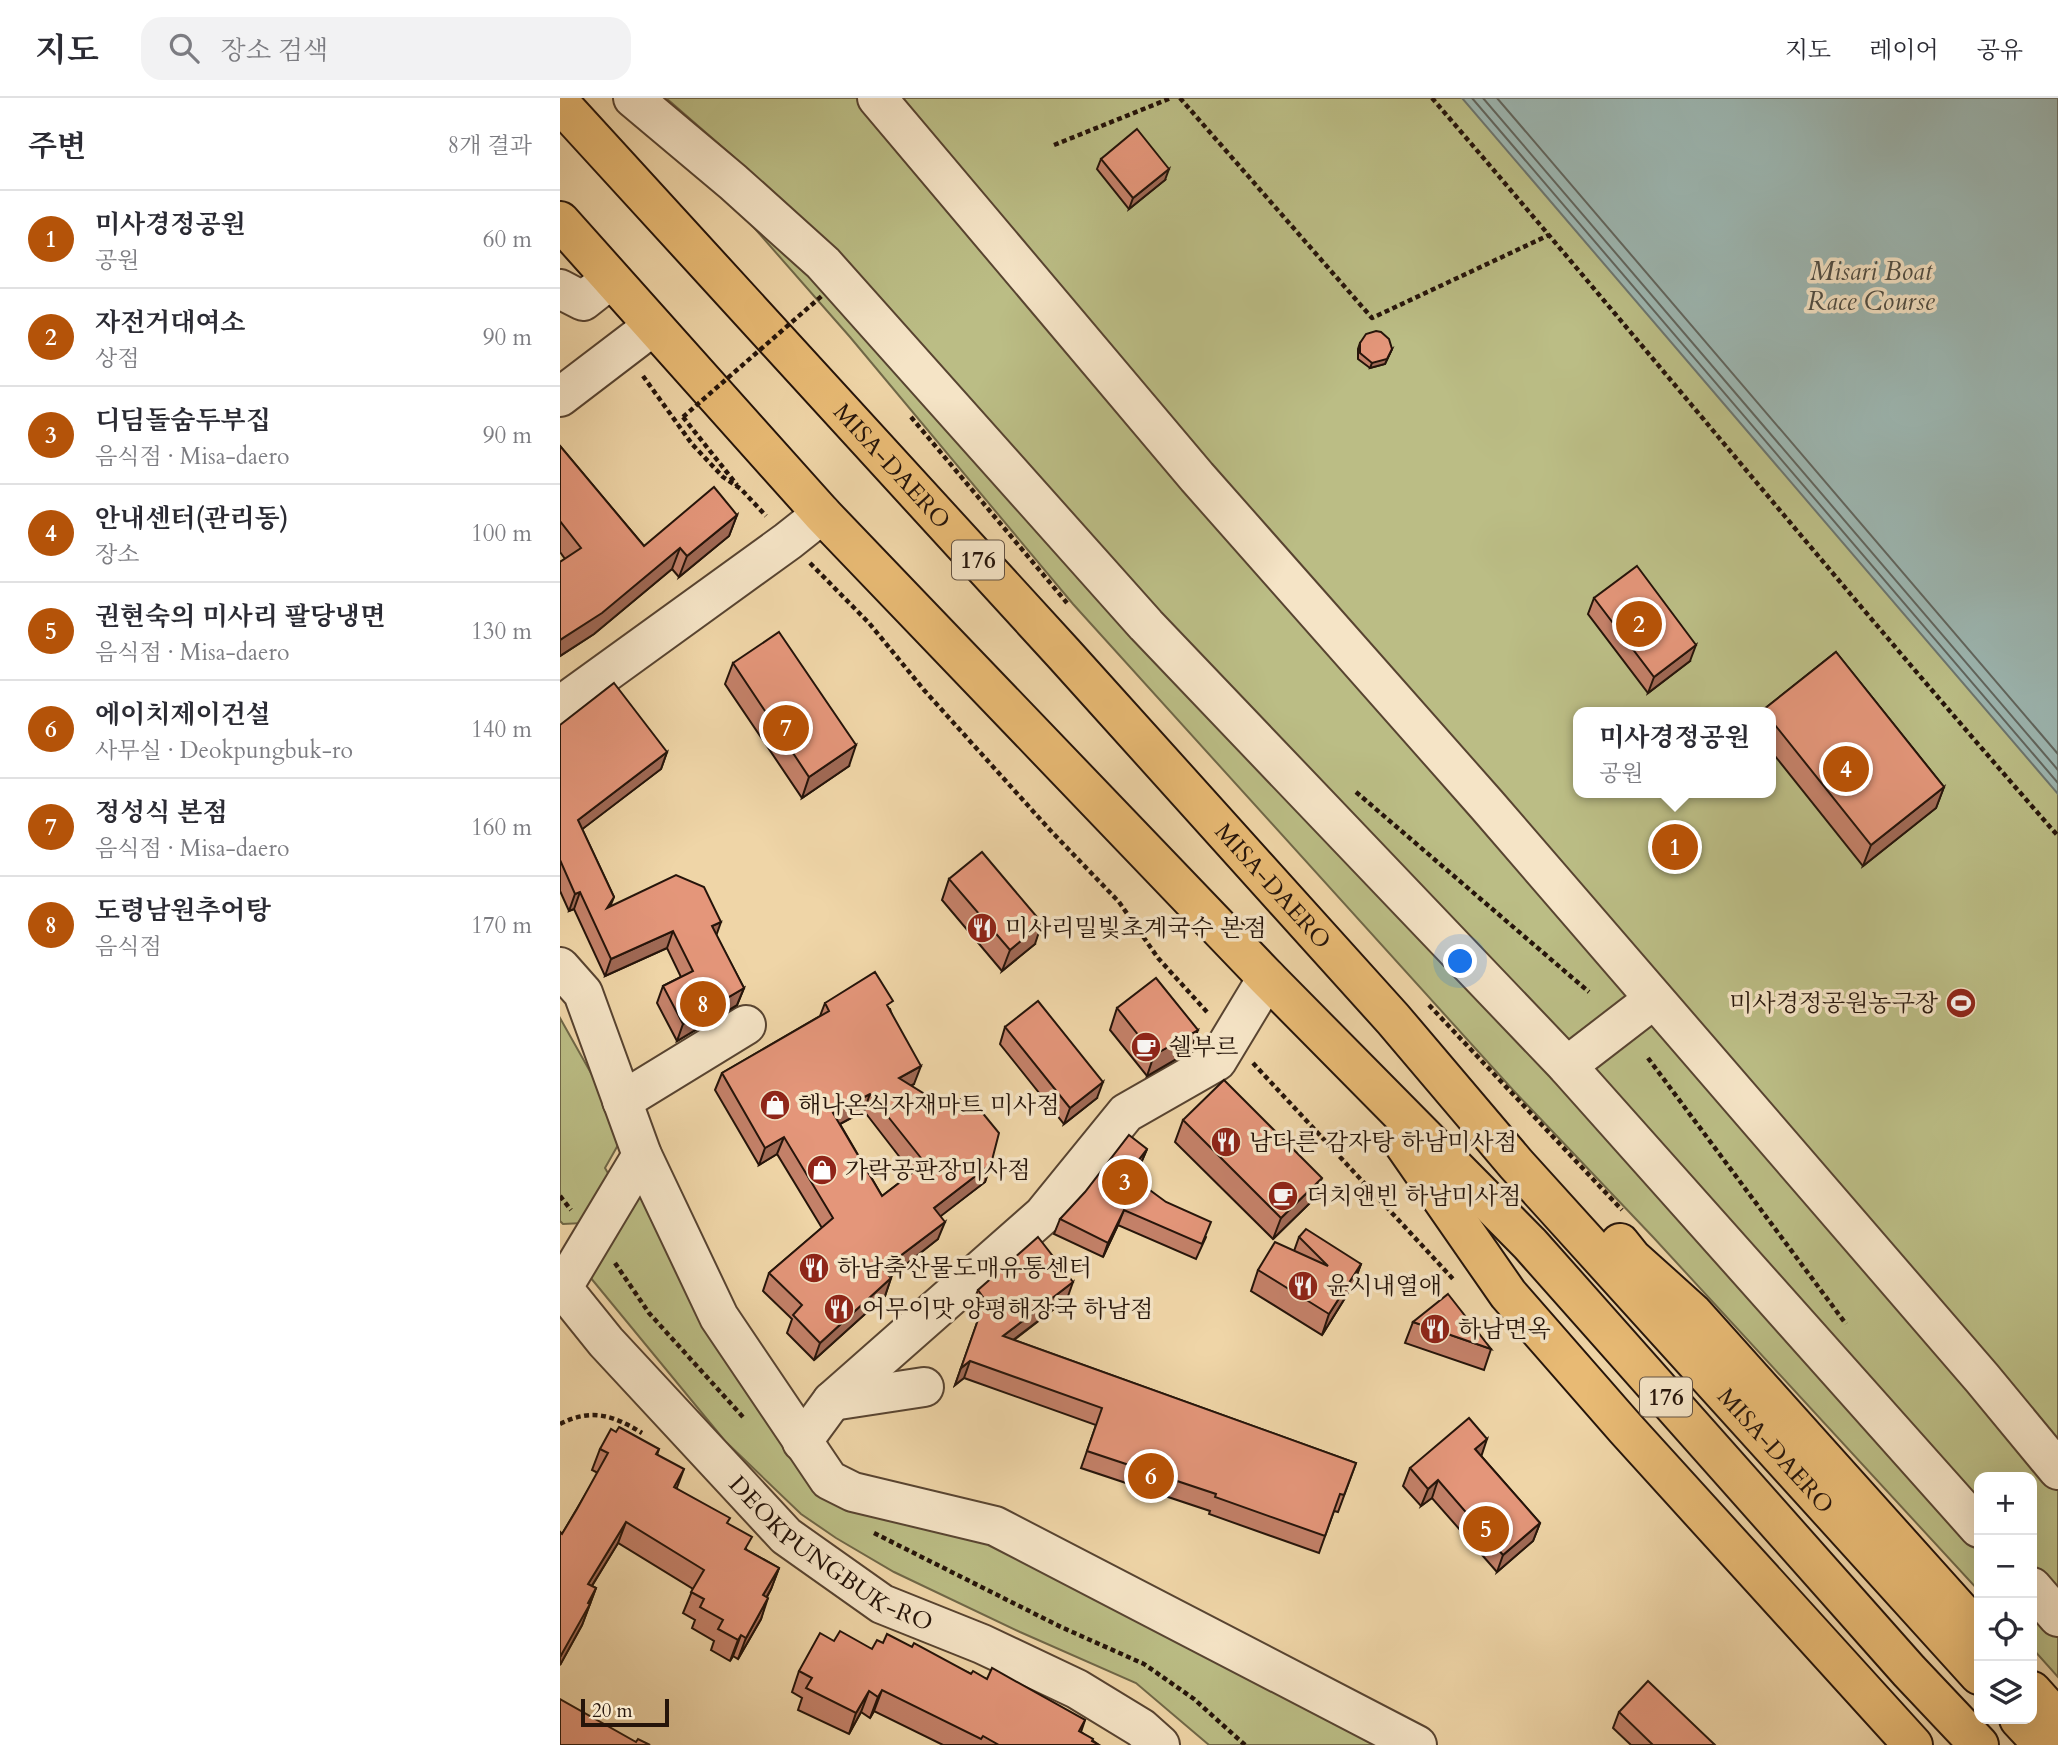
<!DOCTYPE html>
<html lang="ko">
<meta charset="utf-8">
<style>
body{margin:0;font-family:Cardo,"Noto Serif KR",serif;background:#f2f2f3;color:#2b2b33}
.controls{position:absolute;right:21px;bottom:21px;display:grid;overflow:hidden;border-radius:14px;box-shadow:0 7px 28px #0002}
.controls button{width:63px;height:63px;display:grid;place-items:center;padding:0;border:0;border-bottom:2px solid #e1e1e2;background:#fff;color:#2b2b33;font:35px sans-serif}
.scale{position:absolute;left:21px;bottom:18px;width:88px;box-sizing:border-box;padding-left:7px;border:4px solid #25140a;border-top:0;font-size:19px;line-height:24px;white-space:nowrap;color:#25140a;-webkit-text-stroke:5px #f5e4c6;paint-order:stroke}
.you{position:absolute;left:901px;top:864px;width:24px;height:24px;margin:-18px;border:5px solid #fff;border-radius:50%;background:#1a73e8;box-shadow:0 0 0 10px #1a73e833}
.badge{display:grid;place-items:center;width:46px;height:46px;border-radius:50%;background:#b45309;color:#fff;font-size:23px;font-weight:700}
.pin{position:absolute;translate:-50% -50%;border:4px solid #fff;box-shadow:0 2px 7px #0006}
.popup{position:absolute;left:1013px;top:609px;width:203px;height:91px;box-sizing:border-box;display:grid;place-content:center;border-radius:14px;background:#fff;filter:drop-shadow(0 2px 5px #0005);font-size:23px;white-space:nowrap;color:#7c7c81}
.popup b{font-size:26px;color:#2b2b33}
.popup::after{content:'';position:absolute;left:50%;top:100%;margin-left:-14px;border:14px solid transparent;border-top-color:#fff}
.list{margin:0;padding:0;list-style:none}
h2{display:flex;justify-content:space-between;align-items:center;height:91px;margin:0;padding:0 28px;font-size:30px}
h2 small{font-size:23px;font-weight:400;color:#7c7c81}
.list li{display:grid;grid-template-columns:46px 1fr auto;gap:21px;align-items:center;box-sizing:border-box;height:98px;padding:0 28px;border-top:2px solid #e1e1e2}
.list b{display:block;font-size:26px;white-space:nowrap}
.list p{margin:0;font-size:23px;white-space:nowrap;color:#7c7c81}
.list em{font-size:23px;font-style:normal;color:#7c7c81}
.icon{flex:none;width:38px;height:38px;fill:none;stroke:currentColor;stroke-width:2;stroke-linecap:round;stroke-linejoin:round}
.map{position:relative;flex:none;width:1498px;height:1647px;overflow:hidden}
header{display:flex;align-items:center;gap:42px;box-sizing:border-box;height:98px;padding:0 35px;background:#fff;border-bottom:2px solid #e1e1e2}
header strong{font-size:33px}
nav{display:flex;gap:38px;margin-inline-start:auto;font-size:24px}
.search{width:490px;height:63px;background:#f2f2f3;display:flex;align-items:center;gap:18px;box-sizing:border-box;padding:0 24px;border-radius:21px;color:#7c7c81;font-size:26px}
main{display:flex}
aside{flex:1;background:#fff}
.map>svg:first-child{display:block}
.green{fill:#bbbd85;stroke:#706848;stroke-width:2;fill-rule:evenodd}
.water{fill:#9cb6b1;stroke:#6c756e;stroke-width:2}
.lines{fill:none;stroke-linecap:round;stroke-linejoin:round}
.shore{stroke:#60655e;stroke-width:2}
.minor-casing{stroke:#584431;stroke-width:42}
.major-casing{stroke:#25140a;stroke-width:42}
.path{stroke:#25140a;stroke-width:4.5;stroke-dasharray:5 3.5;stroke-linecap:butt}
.minor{stroke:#f5e4c6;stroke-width:38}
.major{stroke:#e8ba74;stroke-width:38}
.path-bridge{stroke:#25140a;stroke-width:4.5;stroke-dasharray:5 3.5;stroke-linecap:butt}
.wall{fill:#c48169;stroke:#25140a;stroke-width:2;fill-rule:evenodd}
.shaded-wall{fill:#a06955;stroke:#25140a;stroke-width:2}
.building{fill:#e4967a;stroke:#25140a;stroke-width:2;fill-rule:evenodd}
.labels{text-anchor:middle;stroke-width:7;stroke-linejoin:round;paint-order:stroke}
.shield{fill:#f5e4c6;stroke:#635242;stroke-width:2}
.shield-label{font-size:23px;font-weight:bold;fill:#25140a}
.street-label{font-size:24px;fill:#25140a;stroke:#f5e4c6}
.poi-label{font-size:24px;fill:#25140a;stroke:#f5e4c6;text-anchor:start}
.water-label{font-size:26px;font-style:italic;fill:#4f4d44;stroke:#f5e4c6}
</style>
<header>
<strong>지도</strong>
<div class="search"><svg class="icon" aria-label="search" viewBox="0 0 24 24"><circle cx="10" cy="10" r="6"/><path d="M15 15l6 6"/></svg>장소 검색</div>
<nav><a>지도</a><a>레이어</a><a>공유</a></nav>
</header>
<main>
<aside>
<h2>주변<small>8개 결과</small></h2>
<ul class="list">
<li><span class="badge">1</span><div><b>미사경정공원</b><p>공원</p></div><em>60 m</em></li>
<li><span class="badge">2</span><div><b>자전거대여소</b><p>상점</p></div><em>90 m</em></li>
<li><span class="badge">3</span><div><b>디딤돌숨두부집</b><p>음식점 · Misa-daero</p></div><em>90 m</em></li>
<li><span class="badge">4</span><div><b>안내센터(관리동)</b><p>장소</p></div><em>100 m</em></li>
<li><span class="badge">5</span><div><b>권현숙의 미사리 팔당냉면</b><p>음식점 · Misa-daero</p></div><em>130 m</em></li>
<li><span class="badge">6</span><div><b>에이치제이건설</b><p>사무실 · Deokpungbuk-ro</p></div><em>140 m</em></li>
<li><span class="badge">7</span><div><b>정성식 본점</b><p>음식점 · Misa-daero</p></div><em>160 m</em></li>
<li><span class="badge">8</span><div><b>도령남원추어탕</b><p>음식점</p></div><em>170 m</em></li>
</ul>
</aside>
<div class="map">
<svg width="1498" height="1647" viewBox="0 0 1498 1647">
<rect width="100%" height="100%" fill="#efd5a7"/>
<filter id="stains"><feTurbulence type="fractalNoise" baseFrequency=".00286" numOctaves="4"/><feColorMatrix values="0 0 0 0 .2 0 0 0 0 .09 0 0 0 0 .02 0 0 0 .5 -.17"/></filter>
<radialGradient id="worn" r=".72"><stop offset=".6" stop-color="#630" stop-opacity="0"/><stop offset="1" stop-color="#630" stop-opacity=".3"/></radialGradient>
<g class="green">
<path d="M106,0H1498V1579L1472,1550V1379H1419V1493L1093,1139L953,992L513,506L290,239L153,83L174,59ZM1019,614H1211V695H1019Z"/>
<polygon points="0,920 54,1016 58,1047 45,1070 62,1099 84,1098 224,1348 444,1449 834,1647 649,1647 576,1585 460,1534 334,1474 276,1440 241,1416 165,1343 30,1179 23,1125 3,1126 0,1123"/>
</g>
<polygon class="water" points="902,0 1498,0 1498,696"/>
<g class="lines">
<g class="shore">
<polyline points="912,0 1498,685"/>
<polyline points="923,0 1498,672"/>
<polyline points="937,0 1498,656"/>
</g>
<g class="minor-casing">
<g id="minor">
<polyline points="73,0 173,84 263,165 586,527 1007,968 1419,1430"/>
<polyline points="317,0 637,379 927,707 1422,1280 1498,1372"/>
<polyline points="0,191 23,203 51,181"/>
<polyline points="0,299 93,228"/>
<polyline points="0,608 228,443 262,416"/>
<polyline points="0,869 23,895 82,1057 159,1219 269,1382 293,1394 435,1428 857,1647"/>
<polyline points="1007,968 1094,901"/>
<polyline points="62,1003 186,927"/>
<path id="s1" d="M0,1187L46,1244L226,1438L322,1506L422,1546L517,1591L581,1630L600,1647"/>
<polyline points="0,1194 82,1057"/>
<polyline points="272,1303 364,1289"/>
<polyline points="242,1344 272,1303 483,1117 566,1015 657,963 707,880"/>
<polyline points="1472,1489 1498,1519"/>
</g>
</g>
<g class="major-casing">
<g id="major">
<path id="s2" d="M0,5L504,556L833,921L956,1066L1419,1577"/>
<polyline points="0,123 262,416 707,880 970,1146 1349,1573 1419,1647"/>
<polyline points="841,1042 948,1196 1066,1331 1353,1647"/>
<polyline points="1060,1145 1072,1160 1132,1214 1419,1534"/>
<polyline points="1472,1593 1498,1622"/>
<polyline points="1459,1621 1483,1647"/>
</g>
</g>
<g class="path">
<polyline points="620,0 812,220 989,137"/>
<path d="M872,0C1082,244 1285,495 1498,738"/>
<polyline points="494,47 611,0"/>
<polyline points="83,278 132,346 163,379 181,391 206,418"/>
<polyline points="123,319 177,387"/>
<polyline points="351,319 507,505"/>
<polyline points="250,465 309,525 364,592 490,732 559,804 598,860 647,914"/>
<polyline points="796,694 1029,894"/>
<polyline points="869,907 1062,1112"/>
<polyline points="1088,960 1286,1226"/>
<polyline points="693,965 894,1182"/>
<polyline points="0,1098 11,1112"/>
<polyline points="55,1165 89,1215 183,1319"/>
<path d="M0,1326C31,1310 53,1317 82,1335"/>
<polyline points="314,1435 501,1529 584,1566 634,1601 685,1647"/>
</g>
<use href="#minor" class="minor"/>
<use href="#major" class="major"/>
<polyline class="path-bridge" points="123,319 264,196"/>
</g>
<g class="wall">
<polygon points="541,61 605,82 569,111 537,71"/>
<polygon points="800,245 832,251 825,266 810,270 798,261 798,251"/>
<polygon points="0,348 84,448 177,417 169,438 119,479 112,471 34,536 0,558 0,464 5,461 0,454"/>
<polygon points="1034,500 1130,563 1088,595 1028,516"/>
<polygon points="1276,554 1384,689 1376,710 1303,768 1211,653 1211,614 1202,614 1203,612"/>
<polygon points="173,565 289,668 242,700 165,586"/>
<polygon points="0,627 107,654 101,671 22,731 54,799 50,809 156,837 184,890 177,907 117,943 97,905 103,888 121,879 107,850 45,878 14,811 9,813 0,793"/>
<polygon points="389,781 475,846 442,873 382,802"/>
<path d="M265,905L330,911L354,986L351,988L431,1066L425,1084L380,1118L378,1141L330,1179L331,1180L325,1198L254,1262L227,1235L232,1221L203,1193L209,1175L262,1130L217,1056L199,1067L155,992L162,975L260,918ZM304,1013L352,1075L322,1098L280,1026Z"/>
<polygon points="557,910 630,953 587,978 550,932"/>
<polygon points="445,929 537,1000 504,1026 440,946"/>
<polygon points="623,1022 754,1101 713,1141 615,1044"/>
<polygon points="587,1051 581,1065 572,1078 646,1139 636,1161 558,1127 543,1159 494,1136 500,1121"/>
<polygon points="739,1139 801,1166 793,1187 762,1237 691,1193 698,1172 734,1153"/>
<polygon points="418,1192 507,1201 454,1242 796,1365 778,1414 774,1413 759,1455 649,1416 650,1413 521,1370 536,1327 404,1280 395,1287 419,1219 411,1209"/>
<polygon points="853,1224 931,1251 924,1272 845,1245"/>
<polygon points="56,1334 99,1351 97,1357 117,1391 168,1426 187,1452 219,1470 211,1491 207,1499 201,1521 178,1561 173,1558 170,1563 151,1552 154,1543 132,1530 135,1522 123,1515 133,1491 58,1445 32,1488 36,1490 22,1527 0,1567 0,1434 2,1436 38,1375 32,1372 40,1351"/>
<polygon points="921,1358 980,1425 973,1443 937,1474 872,1400 861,1408 843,1388 850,1370"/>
<polygon points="274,1543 312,1551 323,1545 352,1549 411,1576 427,1581 525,1622 521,1634 539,1647 383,1647 314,1613 310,1620 301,1614 289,1636 238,1612 242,1600 232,1594 239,1573"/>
<polygon points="1059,1614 1155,1647 1071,1647 1053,1630"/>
</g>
<g class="shaded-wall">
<polygon points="609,71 605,82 569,111 573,100"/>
<polygon points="832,251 825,266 810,270 812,265"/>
<polygon points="177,417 169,438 119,479 127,458"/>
<polygon points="120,450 112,471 34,536 0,558 0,542"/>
<polygon points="1136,547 1130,563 1088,595 1094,579"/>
<polygon points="296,647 289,668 242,700 249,679"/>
<polygon points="107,654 101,671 12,739 18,722"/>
<polygon points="1384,689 1376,710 1303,768 1311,747"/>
<polygon points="20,794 14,811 9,813 15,796"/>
<polygon points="161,824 155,841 152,828"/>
<polygon points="482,825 475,846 442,873 450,852"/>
<polygon points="113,833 107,850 45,878 51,861"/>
<polygon points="184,890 177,907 117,943 123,926"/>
<polygon points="638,932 630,953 587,978 594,957"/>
<polygon points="361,968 354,986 332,998 339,980"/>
<polygon points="543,984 537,1000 504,1026 510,1010"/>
<polygon points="310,996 304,1013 267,1033 273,1015"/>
<polygon points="224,1039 217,1056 199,1067 205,1050"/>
<polygon points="587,1051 581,1065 563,1090 568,1076"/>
<polygon points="431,1066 425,1084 368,1128 374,1110"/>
<polygon points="762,1080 754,1101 713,1141 721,1120"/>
<polygon points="564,1112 558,1127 543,1159 548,1145"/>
<polygon points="385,1124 378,1141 317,1189 323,1171"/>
<polygon points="801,1166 793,1187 762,1237 769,1216"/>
<polygon points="331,1180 325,1198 254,1262 260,1245"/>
<polygon points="513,1184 507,1201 436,1255 443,1238"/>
<polygon points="410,1263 404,1280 395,1287 401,1270"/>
<polygon points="927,1341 921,1359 915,1351"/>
<polygon points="124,1371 116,1392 114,1389"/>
<polygon points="878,1382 872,1400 861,1408 868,1391"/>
<polygon points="66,1424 58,1445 20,1507 28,1486"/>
<polygon points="980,1425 973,1443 937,1474 943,1457"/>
<polygon points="219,1470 211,1491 196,1518 203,1497"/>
<polygon points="36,1490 22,1527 0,1567 0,1559"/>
<polygon points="208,1500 201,1521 178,1561 186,1540"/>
<polygon points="181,1537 173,1558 170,1563 178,1542"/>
<polygon points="322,1592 314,1613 310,1620 318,1599"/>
<polygon points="309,1593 301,1614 289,1636 296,1615"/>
</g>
<g class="building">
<polygon points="577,31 609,71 573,100 541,61"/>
<polygon points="816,233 821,234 829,241 832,251 827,261 812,265 800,255 800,245 806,236"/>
<polygon points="0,348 84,448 154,389 177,417 127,458 120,450 42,515 0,542 0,464 21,450 0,423"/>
<polygon points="1077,468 1136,547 1094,579 1034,500"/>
<polygon points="219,534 296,647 249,679 173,565"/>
<polygon points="1276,554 1384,689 1311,747 1211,622 1211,614 1205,614 1203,612"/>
<polygon points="54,585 107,654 18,722 54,799 47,810 116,777 144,789 161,824 152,828 184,890 123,926 103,888 133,873 113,833 51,861 20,794 15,796 0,762 0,627"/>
<polygon points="422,754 482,825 450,852 389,781"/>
<path d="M315,874L333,903L327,907L361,968L339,980L389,1011L407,996L439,1035L431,1066L374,1110L385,1124L323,1171L331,1180L260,1245L233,1217L242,1207L209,1175L273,1120L224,1039L205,1050L162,975L269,913L265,905ZM310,996L365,1065L322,1098L273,1015Z"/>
<polygon points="596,880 638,932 594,957 557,910"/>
<polygon points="478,903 543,984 510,1010 445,929"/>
<polygon points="664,982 762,1080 721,1120 623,1022"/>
<polygon points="569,1037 587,1051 568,1076 606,1104 651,1124 642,1146 564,1112 548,1145 500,1121 525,1094"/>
<polygon points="746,1131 801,1166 769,1216 698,1172 715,1144 768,1168 739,1139"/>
<polygon points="478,1139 513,1184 443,1238 796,1365 784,1397 780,1396 765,1438 655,1399 656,1396 527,1353 542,1310 410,1263 401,1270 425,1202 418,1192"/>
<polygon points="888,1196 931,1251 853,1224"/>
<polygon points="909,1320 927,1341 915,1351 980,1425 943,1457 878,1382 868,1391 850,1370"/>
<polygon points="59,1329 99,1351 96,1356 124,1371 114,1389 170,1420 167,1425 192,1439 185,1451 219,1470 203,1497 208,1500 186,1540 181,1537 178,1542 158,1531 163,1522 140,1509 144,1501 131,1494 144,1472 66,1424 28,1486 36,1490 28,1505 30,1506 0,1559 0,1434 2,1436 17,1411 48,1355 40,1351 51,1331 56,1334"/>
<polygon points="280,1533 312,1551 317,1542 323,1545 327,1536 352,1549 354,1545 411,1576 413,1573 427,1581 432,1570 525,1622 519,1633 533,1641 532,1643 539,1647 439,1647 423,1638 421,1641 322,1592 318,1599 309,1593 296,1615 246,1590 252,1580 239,1573 260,1535 274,1543"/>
<polygon points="1088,1583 1155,1647 1093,1647 1059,1614"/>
<polygon points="0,1601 76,1644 78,1641 90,1647 0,1647"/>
</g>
<defs>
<g id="restaurant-disc" transform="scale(1.575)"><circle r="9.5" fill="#8f2418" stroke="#f5e4c6"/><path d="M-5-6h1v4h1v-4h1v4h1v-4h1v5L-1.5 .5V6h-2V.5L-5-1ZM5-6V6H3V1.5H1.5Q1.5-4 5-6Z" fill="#fff"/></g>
<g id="stadium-disc" transform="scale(1.575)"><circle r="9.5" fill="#8f2418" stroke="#f5e4c6"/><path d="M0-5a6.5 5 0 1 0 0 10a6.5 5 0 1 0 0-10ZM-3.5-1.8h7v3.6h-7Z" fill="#fff"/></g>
<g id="cafe-disc" transform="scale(1.575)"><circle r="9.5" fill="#8f2418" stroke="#f5e4c6"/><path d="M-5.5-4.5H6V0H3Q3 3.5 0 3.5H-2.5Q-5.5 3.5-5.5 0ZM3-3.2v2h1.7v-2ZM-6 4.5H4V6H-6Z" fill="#fff"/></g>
<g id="shop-disc" transform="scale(1.575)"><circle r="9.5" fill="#8f2418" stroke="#f5e4c6"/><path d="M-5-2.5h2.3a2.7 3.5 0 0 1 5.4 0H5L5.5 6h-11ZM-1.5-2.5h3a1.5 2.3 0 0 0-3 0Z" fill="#fff"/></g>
</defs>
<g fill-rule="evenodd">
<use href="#restaurant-disc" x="422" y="830"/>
<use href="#stadium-disc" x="1401" y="905"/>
<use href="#cafe-disc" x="586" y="949"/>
<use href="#shop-disc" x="215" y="1007"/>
<use href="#restaurant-disc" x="666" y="1044"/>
<use href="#shop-disc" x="262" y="1072"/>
<use href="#cafe-disc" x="723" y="1098"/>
<use href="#restaurant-disc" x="254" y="1170"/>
<use href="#restaurant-disc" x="743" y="1188"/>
<use href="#restaurant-disc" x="279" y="1211"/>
<use href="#restaurant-disc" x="875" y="1231"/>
</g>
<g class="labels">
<g class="shield">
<rect x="392" y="442.5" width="52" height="39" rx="5"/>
<rect x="1080" y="1279.5" width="52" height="39" rx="5"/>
</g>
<g class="shield-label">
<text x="418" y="470">176</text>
<text x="1106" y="1307">176</text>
</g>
<g class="street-label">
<text dy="8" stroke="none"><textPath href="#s2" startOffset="492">MISA-DAERO</textPath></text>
<text dy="8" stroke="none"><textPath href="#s2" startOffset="1059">MISA-DAERO</textPath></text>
<text dy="8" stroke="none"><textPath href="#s2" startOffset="1815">MISA-DAERO</textPath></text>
<text dy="8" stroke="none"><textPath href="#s1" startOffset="385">DEOKPUNGBUK-RO</textPath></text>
</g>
<g class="poi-label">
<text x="445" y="838">미사리밀빛초계국수 본점</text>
<text x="1378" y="913" text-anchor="end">미사경정공원농구장</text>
<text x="609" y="957">쉘부르</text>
<text x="238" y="1015">해나온식자재마트 미사점</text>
<text x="689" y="1052">남다른 감자탕 하남미사점</text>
<text x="285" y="1080">가락공판장미사점</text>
<text x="746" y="1106">더치앤빈 하남미사점</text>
<text x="277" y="1178">하남축산물도매유통센터</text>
<text x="766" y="1196">윤시내열애</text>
<text x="302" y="1219">어무이맛 양평해장국 하남점</text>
<text x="898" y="1239">하남면옥</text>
</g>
<g class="water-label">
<text x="1311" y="182">Misari Boat<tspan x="1311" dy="30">Race Course</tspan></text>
</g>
</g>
<rect width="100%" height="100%" filter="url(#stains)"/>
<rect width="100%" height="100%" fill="url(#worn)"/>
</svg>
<div class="controls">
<button>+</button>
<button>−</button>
<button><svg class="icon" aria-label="locate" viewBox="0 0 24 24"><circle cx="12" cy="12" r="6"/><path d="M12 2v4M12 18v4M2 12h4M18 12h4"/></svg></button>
<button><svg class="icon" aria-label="layers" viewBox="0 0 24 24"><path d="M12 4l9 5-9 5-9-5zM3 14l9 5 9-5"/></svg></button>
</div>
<div class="scale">20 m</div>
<div class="you"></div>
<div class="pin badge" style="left:1115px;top:749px">1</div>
<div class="popup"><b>미사경정공원</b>공원</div>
<div class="pin badge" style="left:1079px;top:526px">2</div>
<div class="pin badge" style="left:565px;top:1084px">3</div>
<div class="pin badge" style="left:1286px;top:671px">4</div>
<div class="pin badge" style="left:926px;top:1431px">5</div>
<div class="pin badge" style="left:591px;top:1378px">6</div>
<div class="pin badge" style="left:226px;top:630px">7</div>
<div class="pin badge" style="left:143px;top:906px">8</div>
</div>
</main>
